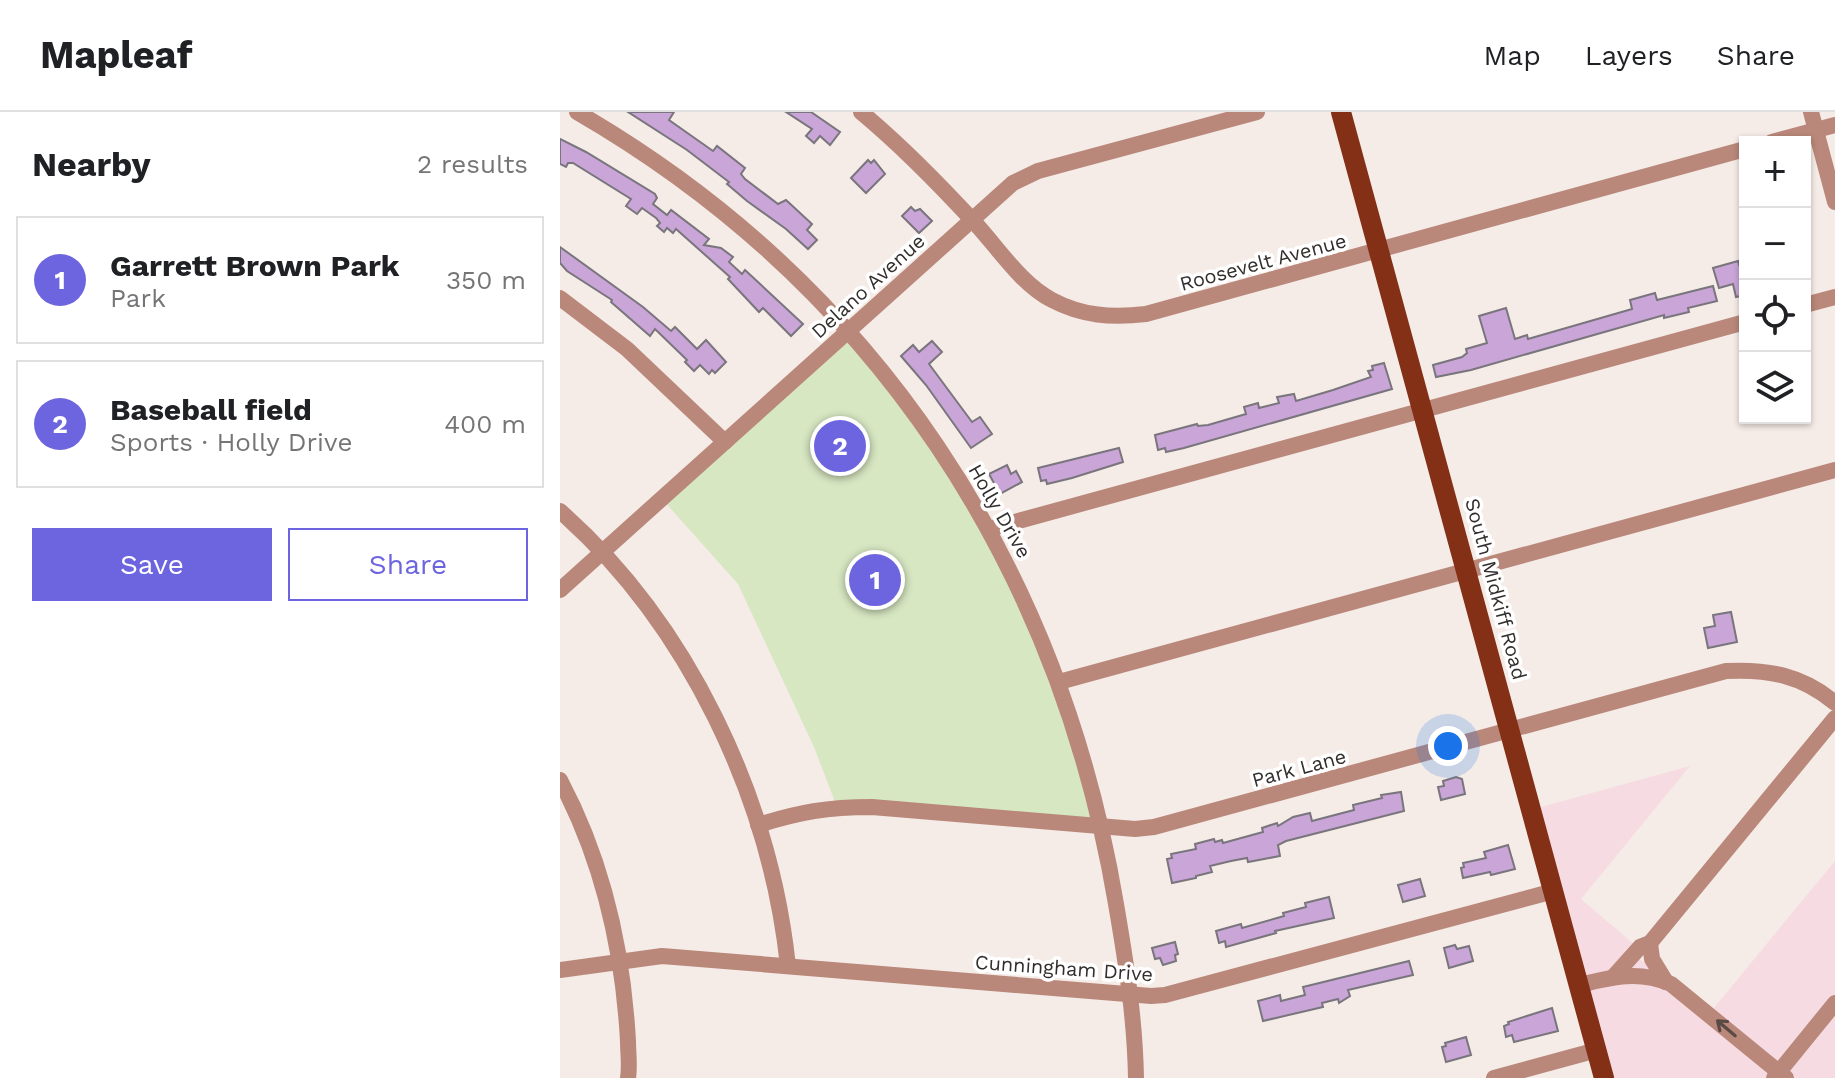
<!DOCTYPE html>
<meta charset="utf-8">
<style>
body{margin:0;font-family:"Work Sans",sans-serif;background:#f2f2f2;color:#202124}
.controls{position:absolute;right:24px;top:24px;display:grid;overflow:hidden;border-radius:0px;box-shadow:0 2px 6px #0004}
.controls button{width:72px;height:72px;display:grid;place-items:center;padding:0;border:0;border-bottom:2px solid #e0e0e0;background:#fff;color:#202124;font:40px sans-serif}
.you{position:absolute;left:888px;top:634px;width:28px;height:28px;margin:-20px;border:6px solid #fff;border-radius:50%;background:#1a73e8;box-shadow:0 0 0 12px #1a73e833}
.badge{display:grid;place-items:center;width:52px;height:52px;border-radius:50%;background:#6d65df;color:#fff;font-size:26px;font-weight:700}
.pin{position:absolute;translate:-50% -50%;border:4px solid #fff;box-shadow:0 2px 8px #0006}
.list{margin:0;padding:0;list-style:none}
h2{display:flex;justify-content:space-between;align-items:center;height:104px;margin:0;padding:0 32px;font-size:34px}
h2 small{font-size:26px;font-weight:400;color:#757577}
.list li{display:grid;grid-template-columns:52px 1fr auto;gap:24px;align-items:center;box-sizing:border-box;height:128px;margin:0 16px 16px;padding:0 16px;border:2px solid #e0e0e0;border-radius:0px}
.list b{display:block;font-size:30px;white-space:nowrap}
.list p{margin:0;font-size:26px;white-space:nowrap;color:#757577}
.list em{font-size:26px;font-style:normal;color:#757577}
.actions{display:flex;gap:16px;padding:24px 32px}
.actions a{flex:1;padding:18px 0;border:2px solid #6d65df;border-radius:0px;text-align:center;font-size:28px;color:#6d65df}
.actions .main{background:#6d65df;color:#fff}
.icon{flex:none;width:44px;height:44px;fill:none;stroke:currentColor;stroke-width:2;stroke-linecap:round;stroke-linejoin:round}
.map{position:relative;flex:none;width:1275px;height:966px;overflow:hidden}
header{display:flex;align-items:center;gap:48px;box-sizing:border-box;height:112px;padding:0 40px;background:#fff;border-bottom:2px solid #e0e0e0}
header strong{font-size:38px}
nav{display:flex;gap:44px;margin-inline-start:auto;font-size:28px}
main{display:flex}
aside{flex:1;background:#fff}
.map>svg:first-child{display:block}
.commercial{fill:#f6dce2}
.green{fill:#d7e7c2}
.building{fill:#c9a5d8;stroke:#79757c;stroke-width:2}
.lines{fill:none;stroke-linecap:round;stroke-linejoin:round}
.minor{stroke:#b9887a;stroke-width:16}
.major{stroke:#833017;stroke-width:20}
.oneway{stroke:#5a4944}
.labels{text-anchor:middle;stroke-width:7;stroke-linejoin:round;paint-order:stroke}
.street-label{font-size:20px;fill:#322e2d;stroke:#fff}
</style>
<header>
<strong>Mapleaf</strong>
<nav><a>Map</a><a>Layers</a><a>Share</a></nav>
</header>
<main>
<aside>
<h2>Nearby<small>2 results</small></h2>
<ul class="list">
<li><span class="badge">1</span><div><b>Garrett Brown Park</b><p>Park</p></div><em>350 m</em></li>
<li><span class="badge">2</span><div><b>Baseball field</b><p>Sports · Holly Drive</p></div><em>400 m</em></li>
</ul>
<div class="actions"><a class="main">Save</a><a>Share</a></div>
</aside>
<div class="map">
<svg width="1275" height="966" viewBox="0 0 1275 966">
<rect width="100%" height="100%" fill="#f5ebe7"/>
<polygon class="commercial" points="1130,654 1021,787 1082,839 1077,845 1148,903 1275,749 1275,966 1043,966 970,698"/>
<polygon class="green" points="288,219 442,441 541,714 277,695 254,635 178,472 103,388"/>
<g class="building">
<polygon points="68,0 114,0 109,8 153,39 157,34 185,56 181,62 185,67 218,92 226,88 252,112 247,118 257,128 248,137 226,117 187,89 167,72 169,70 127,38"/>
<polygon points="226,0 251,0 280,20 270,33 260,24 254,31 246,24 252,17"/>
<polygon points="0,27 26,40 95,82 97,86 93,92 107,103 111,98 149,127 144,133 161,136 173,145 169,150 182,162 185,158 243,212 231,224 203,196 199,200 168,167 170,165 116,117 113,121 107,116 104,120 97,114 100,111 96,106 82,96 77,102 66,94 71,87 13,51 8,51 6,55 0,52"/>
<polygon points="308,48 311,51 314,48 325,62 306,81 291,66"/>
<polygon points="351,95 355,99 360,97 372,109 359,121 342,104"/>
<polygon points="0,135 83,195 111,219 115,215 137,237 146,228 166,250 155,261 152,258 149,262 140,253 134,259 125,250 127,248 95,217 90,224 51,190 52,188 7,159 0,151"/>
<polygon points="1178,149 1185,171 1185,183 1176,185 1173,172 1159,176 1153,156"/>
<polygon points="1153,174 1157,189 1128,196 1129,200 1104,206 1104,203 911,258 876,265 873,253 902,245 907,241 906,237 927,231 919,204 946,196 955,227 967,223 968,227 1072,197 1070,188 1095,181 1097,188"/>
<polygon points="372,229 382,240 369,252 412,310 420,305 432,322 411,336 366,273 341,244 353,233 359,240"/>
<polygon points="824,251 832,277 624,336 606,340 605,336 598,338 595,323 637,312 638,314 648,313 686,302 684,295 698,291 699,296 719,291 717,285 734,282 736,289 773,278 811,265 808,259 813,258 812,254"/>
<polygon points="559,336 563,350 512,366 487,372 486,368 481,369 478,356"/>
<polygon points="447,353 451,362 456,359 462,370 440,382 429,362"/>
<polygon points="1171,500 1177,530 1148,536 1144,516 1155,514 1153,503"/>
<polygon points="896,665 902,667 905,682 881,688 878,675 884,674 883,669"/>
<polygon points="841,680 844,699 726,729 718,733 720,744 688,750 687,746 671,749 650,754 652,760 636,764 636,766 612,771 607,747 612,746 611,742 636,737 635,732 654,727 655,730 662,728 663,731 703,720 702,716 717,711 718,714 733,705 750,701 752,709 794,698 793,693 822,686 821,683"/>
<polygon points="948,733 955,757 931,763 930,760 903,766 901,756 904,755 903,751 926,746 924,740"/>
<polygon points="860,767 865,784 843,790 838,773"/>
<polygon points="769,785 774,806 715,819 716,821 666,835 665,829 659,831 656,819 681,812 682,816 724,804 723,801 746,795 745,791"/>
<polygon points="615,830 618,842 615,843 616,849 603,853 600,846 595,847 592,836"/>
<polygon points="895,833 897,837 909,834 913,849 889,856 884,836"/>
<polygon points="849,849 853,863 788,878 790,884 779,891 778,887 762,891 763,895 703,909 698,889 720,883 721,889 745,883 743,875"/>
<polygon points="992,896 998,919 954,930 952,923 946,925 944,914 949,912 948,910"/>
<polygon points="906,925 911,943 886,950 882,935 886,934 885,931"/>
</g>
<g class="lines">
<g class="minor">
<path d="M17,0C316,173 499,454 556,792C566,850 575,907 576,966"/>
<path d="M301,0C342,34 379,72 415,111C439,137 461,172 492,188C522,204 552,206 586,202L1185,37"/>
<polyline points="1251,0 1275,90"/>
<polyline points="1212,30 1275,13"/>
<polyline points="0,186 67,237 165,330"/>
<polyline points="1245,193 1275,185"/>
<path d="M0,399C128,512 210,685 228,854"/>
<polyline points="429,417 1185,210"/>
<polyline points="0,478 453,71 478,59 697,0"/>
<polyline points="499,570 1275,358"/>
<path d="M0,668C43,749 63,838 68,929C68,941 70,954 68,966"/>
<path d="M198,713C240,700 267,695 312,695L575,717L594,715L1166,559C1208,557 1242,563 1275,591"/>
<polyline points="1090,831 1092,847 1106,870"/>
<polyline points="0,858 102,844 591,884 605,883 994,779"/>
<polyline points="1054,864 1080,835 1090,831 1275,606"/>
<path d="M1019,873C1052,865 1079,858 1111,872L1226,966"/>
<polyline points="934,966 1037,938"/>
<polyline points="1214,966 1275,891"/>
</g>
<polyline class="major" points="781,0 1044,966"/>
</g>
<defs><path id="oneway-shaft" d="M-6 0H5M1.5-3L5.5 0L1.5 3" fill="none" stroke-width="1.6" stroke-linecap="round" stroke-linejoin="round" transform="scale(2)"/></defs>
<use class="oneway" href="#oneway-shaft" transform="translate(1166 916) rotate(-140)"/>
<g class="labels">
<g class="street-label">
<text transform="translate(703 150) rotate(-15)" y="7">Roosevelt Avenue</text>
<text transform="translate(308 174) rotate(-42)" y="7">Delano Avenue</text>
<text transform="translate(440 399) rotate(60)" y="7">Holly Drive</text>
<text transform="translate(936 477) rotate(75)" y="7">South Midkiff Road</text>
<text transform="translate(739 656) rotate(-15)" y="7">Park Lane</text>
<text transform="translate(504 856) rotate(4)" y="7">Cunningham Drive</text>
</g>
</g>
</svg>
<div class="controls">
<button>+</button>
<button>−</button>
<button><svg class="icon" aria-label="locate" viewBox="0 0 24 24"><circle cx="12" cy="12" r="6"/><path d="M12 2v4M12 18v4M2 12h4M18 12h4"/></svg></button>
<button><svg class="icon" aria-label="layers" viewBox="0 0 24 24"><path d="M12 4l9 5-9 5-9-5zM3 14l9 5 9-5"/></svg></button>
</div>
<div class="you"></div>
<div class="pin badge" style="left:315px;top:468px">1</div>
<div class="pin badge" style="left:280px;top:334px">2</div>
</div>
</main>
